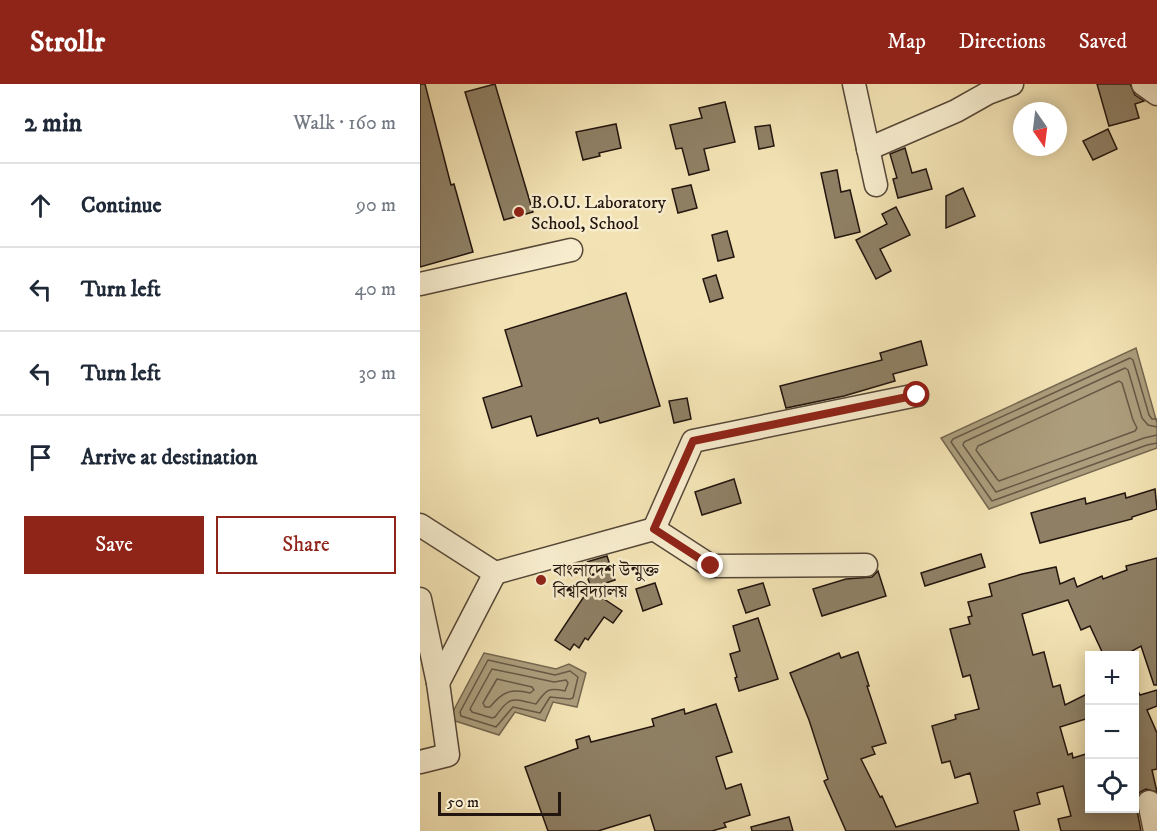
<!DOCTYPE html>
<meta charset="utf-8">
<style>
body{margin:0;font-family:"IM FELL DW Pica","Noto Serif Bengali",serif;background:#f2f2f3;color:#1f2937}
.controls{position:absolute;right:18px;bottom:18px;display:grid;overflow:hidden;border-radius:0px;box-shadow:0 3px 15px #0003}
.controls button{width:54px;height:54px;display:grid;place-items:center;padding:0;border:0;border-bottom:2px solid #e0e1e3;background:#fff;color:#1f2937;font:30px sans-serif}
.compass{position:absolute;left:593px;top:18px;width:54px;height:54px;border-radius:50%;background:#fff;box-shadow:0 3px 15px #0003;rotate:166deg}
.scale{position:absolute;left:18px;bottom:15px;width:123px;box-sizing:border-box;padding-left:6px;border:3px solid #22150f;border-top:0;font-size:16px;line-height:21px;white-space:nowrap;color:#22150f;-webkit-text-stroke:4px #f7edce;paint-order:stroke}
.stop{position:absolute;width:18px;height:18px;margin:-14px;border:4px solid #8f2418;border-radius:50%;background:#fff}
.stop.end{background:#8f2418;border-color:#fff;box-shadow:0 2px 6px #0008}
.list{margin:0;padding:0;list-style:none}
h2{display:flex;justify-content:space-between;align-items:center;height:78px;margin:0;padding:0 24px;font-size:26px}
h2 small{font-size:20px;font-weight:400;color:#747a83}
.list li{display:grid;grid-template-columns:39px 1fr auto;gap:18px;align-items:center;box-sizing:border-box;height:84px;padding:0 24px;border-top:2px solid #e0e1e3}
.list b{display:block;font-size:22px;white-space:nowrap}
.list em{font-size:20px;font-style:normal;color:#747a83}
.actions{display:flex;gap:12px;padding:18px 24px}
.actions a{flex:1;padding:14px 0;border:2px solid #8f2418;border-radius:0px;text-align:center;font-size:21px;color:#8f2418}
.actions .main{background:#8f2418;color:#fff}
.icon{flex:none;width:33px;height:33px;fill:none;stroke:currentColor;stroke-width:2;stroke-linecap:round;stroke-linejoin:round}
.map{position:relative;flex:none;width:737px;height:747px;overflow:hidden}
header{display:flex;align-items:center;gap:36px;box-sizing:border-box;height:84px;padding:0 30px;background:#8f2418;color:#fff}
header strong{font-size:28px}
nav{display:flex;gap:33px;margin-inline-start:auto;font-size:21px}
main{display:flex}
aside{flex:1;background:#fff}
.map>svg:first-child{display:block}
.water{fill:#ac9d7c;stroke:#756750;stroke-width:1.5}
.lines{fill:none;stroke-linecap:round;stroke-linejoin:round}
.shore{stroke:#675946;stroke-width:1.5}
.building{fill:#8f8065;stroke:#22150f;stroke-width:1.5}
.minor-casing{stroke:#564838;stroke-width:25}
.minor{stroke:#f7edce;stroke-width:22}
.route{stroke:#8f2418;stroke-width:8}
.poi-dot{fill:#8f2418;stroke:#f7edce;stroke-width:2}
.labels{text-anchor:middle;stroke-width:5;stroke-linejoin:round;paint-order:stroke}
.poi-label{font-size:18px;fill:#22150f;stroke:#f7edce;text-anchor:start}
</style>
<header>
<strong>Strollr</strong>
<nav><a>Map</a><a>Directions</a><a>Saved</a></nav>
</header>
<main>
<aside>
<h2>2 min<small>Walk · 160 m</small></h2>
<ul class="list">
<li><svg class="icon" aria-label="ahead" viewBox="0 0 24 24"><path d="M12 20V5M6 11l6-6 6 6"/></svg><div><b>Continue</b></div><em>90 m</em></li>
<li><svg class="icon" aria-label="left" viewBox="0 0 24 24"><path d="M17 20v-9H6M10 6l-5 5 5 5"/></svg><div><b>Turn left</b></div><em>40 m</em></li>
<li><svg class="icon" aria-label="left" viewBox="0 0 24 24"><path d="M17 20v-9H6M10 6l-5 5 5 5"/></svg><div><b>Turn left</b></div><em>30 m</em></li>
<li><svg class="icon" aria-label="arrive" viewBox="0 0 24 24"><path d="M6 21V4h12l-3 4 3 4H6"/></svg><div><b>Arrive at destination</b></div></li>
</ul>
<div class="actions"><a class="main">Save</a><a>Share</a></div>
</aside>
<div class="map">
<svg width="737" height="747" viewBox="0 0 737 747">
<rect width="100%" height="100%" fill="#f3e3b4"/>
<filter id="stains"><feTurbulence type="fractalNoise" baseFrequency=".00333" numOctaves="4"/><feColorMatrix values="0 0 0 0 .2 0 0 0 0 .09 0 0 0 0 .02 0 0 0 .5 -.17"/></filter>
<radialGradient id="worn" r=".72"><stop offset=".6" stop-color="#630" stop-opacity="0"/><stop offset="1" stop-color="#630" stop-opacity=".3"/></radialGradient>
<g class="water">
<polygon points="716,264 737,339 737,364 569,425 521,354"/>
<polygon points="64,569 136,585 149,580 166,589 157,623 133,618 125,637 95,628 79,651 29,635"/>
</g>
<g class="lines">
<g class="shore">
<polygon points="699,297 702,299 713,336 717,344 715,347 579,397 577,395 556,366 558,362"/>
<polyline points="737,335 732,335 729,331 713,276 710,274 533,355 531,358 572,417 727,361 737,359"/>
<polyline points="737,343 728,341 722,334 708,286 705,284 544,358 543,361 576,408 724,354 737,351"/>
<polygon points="68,576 135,591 150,587 158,593 153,614 150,615 130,613 120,629 93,623 76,643 41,632 40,628"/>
<path d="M72,585L134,598L146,596L148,599L145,607C126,603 126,607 116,620C91,614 90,612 75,633L72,634L52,628L50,625Z"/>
<path d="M77,595L112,603L114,606L110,609C91,604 82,608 70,623H65L63,619Z"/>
</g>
</g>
<g class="building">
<polygon points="0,0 5,0 31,101 34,100 53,168 0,183"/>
<polygon points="75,0 113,128 84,136 45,8"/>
<polygon points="677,0 710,0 715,11 724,17 715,20 719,34 689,42"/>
<polygon points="305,18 315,58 284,65 289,86 269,91 262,64 256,65 250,41 282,34 279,24"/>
<polygon points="196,40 201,64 179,69 180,72 163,76 156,48"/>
<polygon points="350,41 354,62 339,65 335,43"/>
<polygon points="688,45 697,65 673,76 663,57"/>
<polygon points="485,64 492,89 506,85 512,105 478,114 473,95 477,94 470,70"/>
<polygon points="417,86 421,108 430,106 440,148 415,154 401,89"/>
<polygon points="271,101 277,124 258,129 252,105"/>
<polygon points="543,104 555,132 526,144 526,112"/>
<polygon points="476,123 490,151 460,165 471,187 456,195 436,156 467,140 462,130"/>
<polygon points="307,147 314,173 298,177 292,151"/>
<polygon points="296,191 303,214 290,218 283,195"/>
<polygon points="206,209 240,322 180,339 178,334 117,352 111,332 72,344 63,314 102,302 85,246"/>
<polygon points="501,257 507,281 473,290 475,297 424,312 366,324 360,302 462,276 460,269"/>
<polygon points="267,314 271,335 254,339 249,317"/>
<polygon points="314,395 321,419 282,431 275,408"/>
<polygon points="735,405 737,425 712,433 712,435 620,459 611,429 665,414 666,420 705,409 706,414"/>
<polygon points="561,470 565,483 505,502 501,489"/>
<polygon points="187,472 195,496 171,504 163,479"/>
<polygon points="737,474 737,601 734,601 721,562 703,572 684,572 670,542 661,546 648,516 602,530 613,571 624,568 633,603 640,601 645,621 669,609 669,634 640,643 648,671 652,669 653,674 669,669 669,724 714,724 714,599 720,611 737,606 737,622 727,626 737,649 737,685 732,686 737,708 726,705 720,708 716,713 716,721 721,747 641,747 638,735 651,732 643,702 617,709 620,720 594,727 599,747 426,747 404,697 408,695 389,636 370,589 419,569 421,574 438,568 449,602 447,602 466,659 452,663 455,670 441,675 460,713 462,712 476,743 558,719 550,689 535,694 530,677 522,679 512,642 536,635 535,631 559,625 550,591 543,593 530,545 550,540 548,533 552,532 548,518 572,512 569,500 602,490 636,483 640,500 654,494 657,503 682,492 683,495 707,486 706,482"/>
<polygon points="458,487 466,512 402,532 393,505 426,495 452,493"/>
<polygon points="235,499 242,520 223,527 216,505"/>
<polygon points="343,499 350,521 326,529 318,506"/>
<polygon points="169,505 202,527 193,539 184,533 168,556 165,554 159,564 154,560 150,566 135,556"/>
<polygon points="338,534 358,595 319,607 315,594 317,593 310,570 320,567 313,542"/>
<polygon points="296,620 312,668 296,673 306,705 321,700 330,731 304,739 306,743 292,747 235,747 230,731 178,747 128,747 105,683 158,664 156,656 169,652 171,658 234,642 232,635 264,625 265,630"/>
<polygon points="369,733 373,747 332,747 331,743"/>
</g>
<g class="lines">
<g class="minor-casing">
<g id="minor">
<polyline points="434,0 456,101"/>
<polyline points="723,0 737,10"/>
<polyline points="448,65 536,27 568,9 592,0"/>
<polyline points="0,200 151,166"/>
<polyline points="0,441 75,489 234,445 291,482 446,481"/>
<polyline points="234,445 273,357 497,311"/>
<polyline points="0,515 18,599 28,671 0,678"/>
<polyline points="18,599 75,489"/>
<polyline points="729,718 735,747"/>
</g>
</g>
<use href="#minor" class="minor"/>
</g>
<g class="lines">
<polyline class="route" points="291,482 234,445 273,357 497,311"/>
</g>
<g class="poi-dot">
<circle cx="99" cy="128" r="6"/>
<circle cx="121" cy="496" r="6"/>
</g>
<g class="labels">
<g class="poi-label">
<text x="111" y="124">B.O.U. Laboratory<tspan x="111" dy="21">School, School</tspan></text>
<text x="133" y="492">বাংলাদেশ উন্মুক্ত<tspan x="133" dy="21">বিশ্ববিদ্যালয়</tspan></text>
</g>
</g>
<rect width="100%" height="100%" filter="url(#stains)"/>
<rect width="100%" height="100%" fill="url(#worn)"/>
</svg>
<div class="controls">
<button>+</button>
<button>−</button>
<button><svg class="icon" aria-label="locate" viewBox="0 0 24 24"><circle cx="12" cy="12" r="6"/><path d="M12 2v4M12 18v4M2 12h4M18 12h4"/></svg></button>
</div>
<svg class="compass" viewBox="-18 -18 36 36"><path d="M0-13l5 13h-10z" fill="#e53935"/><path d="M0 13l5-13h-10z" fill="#747a83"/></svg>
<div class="scale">50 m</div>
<div class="stop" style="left:497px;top:311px"></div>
<div class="stop end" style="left:291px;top:482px"></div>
</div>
</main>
